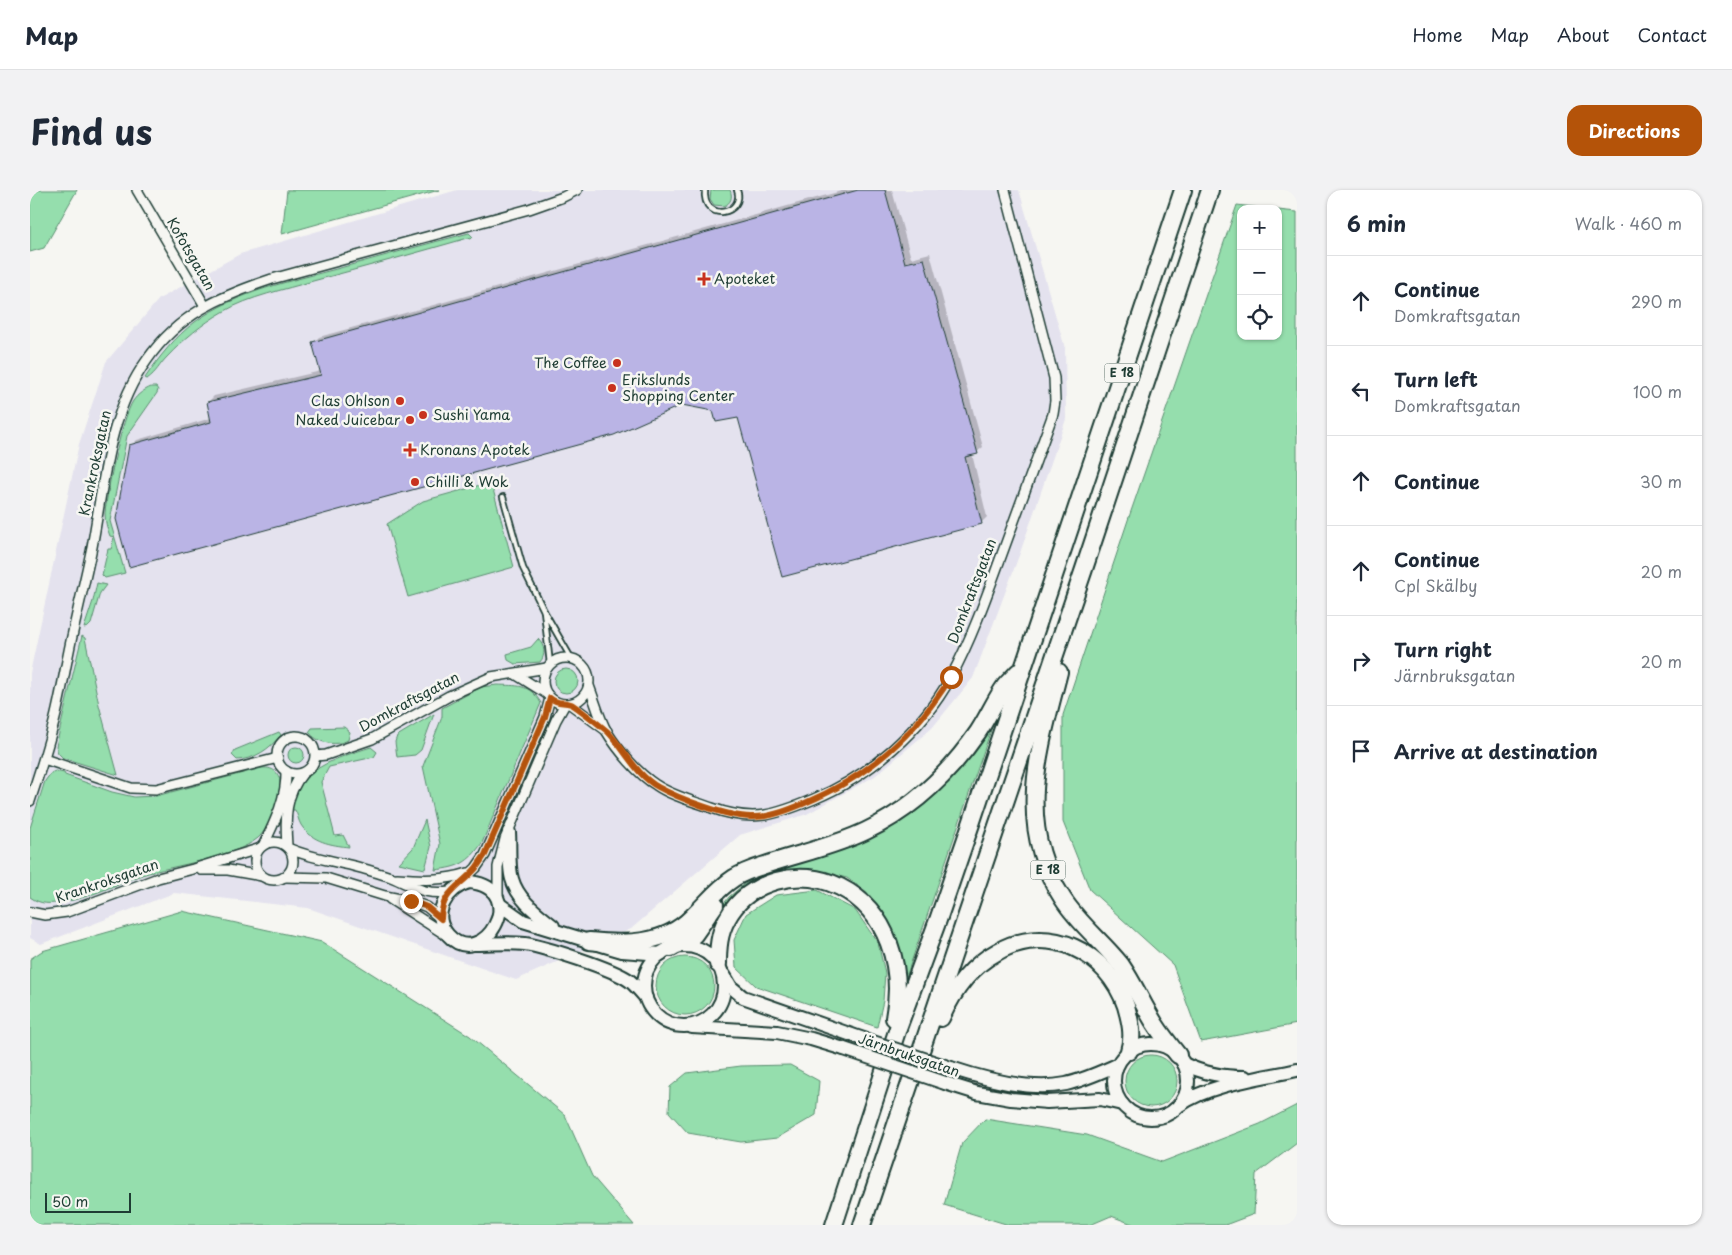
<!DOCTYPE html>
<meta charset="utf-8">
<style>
body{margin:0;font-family:"Playpen Sans",sans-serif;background:#f2f2f3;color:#1f2937}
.controls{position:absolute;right:15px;top:15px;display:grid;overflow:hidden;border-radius:10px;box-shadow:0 1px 4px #0004}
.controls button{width:45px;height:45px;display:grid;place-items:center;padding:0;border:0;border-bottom:1px solid #e0e1e3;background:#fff;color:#1f2937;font:25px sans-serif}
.scale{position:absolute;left:15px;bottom:12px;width:86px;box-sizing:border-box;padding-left:5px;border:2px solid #1f3d34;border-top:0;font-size:14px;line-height:18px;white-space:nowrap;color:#1f3d34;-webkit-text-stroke:4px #f6f6f2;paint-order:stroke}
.stop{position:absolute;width:15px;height:15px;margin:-11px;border:4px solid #b45309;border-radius:50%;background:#fff}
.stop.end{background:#b45309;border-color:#fff;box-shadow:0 1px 5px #0008}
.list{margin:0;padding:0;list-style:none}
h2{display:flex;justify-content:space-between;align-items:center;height:65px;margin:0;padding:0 20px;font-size:21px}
h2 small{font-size:16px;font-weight:400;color:#747a83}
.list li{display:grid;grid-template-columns:32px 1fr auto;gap:15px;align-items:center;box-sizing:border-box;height:90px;padding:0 20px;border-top:1px solid #e0e1e3}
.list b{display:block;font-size:19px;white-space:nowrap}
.list p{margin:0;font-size:16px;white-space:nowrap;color:#747a83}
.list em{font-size:16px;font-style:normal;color:#747a83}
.icon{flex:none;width:28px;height:28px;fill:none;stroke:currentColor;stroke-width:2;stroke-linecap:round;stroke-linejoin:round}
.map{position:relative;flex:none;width:1267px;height:1035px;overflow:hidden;border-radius:15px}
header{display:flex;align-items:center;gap:30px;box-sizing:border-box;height:70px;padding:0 25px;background:#fff;border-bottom:1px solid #e0e1e3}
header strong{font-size:24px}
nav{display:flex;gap:28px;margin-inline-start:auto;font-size:18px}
.intro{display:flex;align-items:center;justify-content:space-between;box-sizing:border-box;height:120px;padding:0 30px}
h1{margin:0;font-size:35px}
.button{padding:12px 22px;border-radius:15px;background:#b45309;color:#fff;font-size:18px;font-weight:700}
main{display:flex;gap:30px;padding:0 30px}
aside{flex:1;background:#fff;border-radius:15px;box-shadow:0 1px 4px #0004}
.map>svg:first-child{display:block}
.built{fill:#e4e2ee}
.green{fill:#95dead;stroke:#5a8e70}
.shadow{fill:#0003}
.building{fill:#bab4e5;stroke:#1f3d34}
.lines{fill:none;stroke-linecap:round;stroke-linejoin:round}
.lane-casing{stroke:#1f3d34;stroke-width:8}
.street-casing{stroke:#1f3d34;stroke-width:12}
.secondary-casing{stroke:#1f3d34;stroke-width:16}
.highway-casing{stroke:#1f3d34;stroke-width:20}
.lane{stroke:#f6f6f2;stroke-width:4.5}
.street{stroke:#f6f6f2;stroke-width:9}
.secondary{stroke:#f6f6f2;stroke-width:12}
.highway{stroke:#f6f6f2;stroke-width:16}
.secondary-bridge-casing{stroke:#1f3d34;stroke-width:16;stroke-linecap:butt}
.secondary-bridge{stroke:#f6f6f2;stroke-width:12}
.route{stroke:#b45309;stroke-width:6}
.poi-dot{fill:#c8321e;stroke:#f6f6f2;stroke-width:2}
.labels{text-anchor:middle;stroke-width:5;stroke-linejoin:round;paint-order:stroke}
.shield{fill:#f6f6f2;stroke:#60746d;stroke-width:1}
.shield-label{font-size:12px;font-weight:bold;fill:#1f3d34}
.street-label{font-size:14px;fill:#1f3d34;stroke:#f6f6f2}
.poi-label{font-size:14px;fill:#1f3d34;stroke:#f6f6f2;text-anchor:start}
</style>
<header>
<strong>Map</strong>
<nav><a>Home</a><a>Map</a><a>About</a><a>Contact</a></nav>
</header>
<div class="intro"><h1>Find us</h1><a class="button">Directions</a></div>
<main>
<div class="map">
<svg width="1267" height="1035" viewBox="0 0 1267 1035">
<rect width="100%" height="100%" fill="#f6f6f2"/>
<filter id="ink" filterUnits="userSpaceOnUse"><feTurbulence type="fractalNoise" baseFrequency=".02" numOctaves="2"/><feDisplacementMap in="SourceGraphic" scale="10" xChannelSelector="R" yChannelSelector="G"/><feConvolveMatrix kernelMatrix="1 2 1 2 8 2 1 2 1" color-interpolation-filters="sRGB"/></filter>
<g filter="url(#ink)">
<polygon class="built" points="427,0 989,0 1035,158 1036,229 990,363 943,488 902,538 845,586 777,624 710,645 601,739 486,790 278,718 144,703 11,754 0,748 0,483 49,254 76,172 129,109 210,64"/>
<g class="green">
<polygon points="0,0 47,0 14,58 0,62"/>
<polygon points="257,0 409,0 252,44"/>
<path d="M681,0H700C703,7 701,13 694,16L684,15L680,9Z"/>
<polygon points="1207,15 1239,19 1211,19 1211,146 1248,146 1248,20 1267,22 1267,834 1171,852 1143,775 1060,700 1033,632 1033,525 1098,330"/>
<path d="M439,43L443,47L441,49L438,48C386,63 335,77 283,91C254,100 220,106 193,122C172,134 154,149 137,167C129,175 127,182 117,189L115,188C129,167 145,147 165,132C207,101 262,91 310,78C353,66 396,54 439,43Z"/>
<path d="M121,197H126L128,200L127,203L97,246L80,331L95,383L75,388L72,385L78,359H81L84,347L80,346C77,338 75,332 75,323C77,301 92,228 103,211C108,204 114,200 121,197Z"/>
<polygon points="461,292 484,377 378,407 357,334 393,311"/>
<polygon points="67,393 76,395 70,403 61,434 58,437 54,438 63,411"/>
<polygon points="52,446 55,448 69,515 88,585 33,568 28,563 26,556"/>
<path d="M508,449C515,456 516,465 510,472L485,474L478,470L477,464L501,457Z"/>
<circle cx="536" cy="491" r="12"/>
<path d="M467,495C487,496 499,493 511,513L452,653C438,673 430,677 405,680L410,654L393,576L412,527V518L451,497Z"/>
<polygon points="404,524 391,560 385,565 367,567 365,552 367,546"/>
<polygon points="960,535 962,537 874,793 868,752 853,722 837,702 817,688 784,680 756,680 737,687 691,724 688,721 699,707 713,695 727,687 755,675 811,660 837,649"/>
<path d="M314,537L320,542L318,550C305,557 287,553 279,542L282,538Z"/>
<path d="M249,542L251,545C239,559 226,569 207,570L202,565L205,560Z"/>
<circle cx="266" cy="565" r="8"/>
<path d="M341,557L347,562L344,567L299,577L291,592L305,646L313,645L319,657C301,655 282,652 271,635C268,630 268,625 265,620H262C265,579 307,568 341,557Z"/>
<path d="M232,578C268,575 242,636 228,648C204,668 144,675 112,685C85,694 61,708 33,712C20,714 11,715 0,707V638L15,591L21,583L25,581L34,583L35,585L82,602L104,607L126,606Z"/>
<polygon points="395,630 401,657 395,679 369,673 383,658"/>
<polygon points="787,700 825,720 848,753 855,783 853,811 847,837 726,796 706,777 704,750 716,724 746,705"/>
<polygon points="152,721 292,752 440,846 535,925 562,986 604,1035 0,1035 0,769 12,761"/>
<circle cx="655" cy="796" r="29"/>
<circle cx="1121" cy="891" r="26"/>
<polygon points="760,875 789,891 786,925 747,948 711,952 658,943 639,922 640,897 657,883 711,876"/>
<polygon points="1267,915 1267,953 1226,984 1224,1024 1195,1035 1105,1035 1081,1026 1060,1035 979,1035 914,1015 932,953 955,929 1057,945 1132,972 1230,934"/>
</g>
<polygon class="shadow" points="815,0 862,0 881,68 900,63 953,257 947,262 942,264 957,327 951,333 709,226 652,214 101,256 107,250 181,228 178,212 184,206 291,181 283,153 289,147"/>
<polygon class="building" points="828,0 855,0 875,73 894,69 948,264 935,267 952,334 752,387 708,228 686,232 683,221 652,215 584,245 99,377 86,329 99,255 181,232 177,212 291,185 282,152"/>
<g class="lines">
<g class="lane-casing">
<g id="lane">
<path d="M675,0C672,34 716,24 707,0"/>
<polyline points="473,307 493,378 514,421"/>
<polyline points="520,474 514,421 541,468"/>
</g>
</g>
<g class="street-casing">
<g id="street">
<polyline points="107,0 175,116"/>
<circle cx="536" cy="491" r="23"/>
<polyline points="485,484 517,504"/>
<path d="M559,496C565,511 569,528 577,542C588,560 608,584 626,595C642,606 663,611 682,618C723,633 746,625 784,609C840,586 892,540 921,487C942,448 957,405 972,364C989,317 1006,271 1023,224L1025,211L1024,188L975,0"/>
<polyline points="540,514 577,541"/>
<circle cx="266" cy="565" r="19"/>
<polyline points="286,566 296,565 342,549 419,506 461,487 517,478"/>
<polyline points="14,569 101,598 126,599 248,568"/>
<path d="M0,611C10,581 20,551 27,520C33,494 37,468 43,442C49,414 56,386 62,357C74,293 78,224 117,170C149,124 191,106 242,89L499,19L533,7L547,0"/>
<circle cx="244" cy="671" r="19"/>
<path d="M234,654C245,632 257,606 256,581"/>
<path d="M257,656C255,628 255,605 273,583"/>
<path d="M260,659C283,669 308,671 331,678C341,681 352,684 361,687C386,697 392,705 420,702"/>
<polyline points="171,680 198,680 232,686"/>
<polyline points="255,687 296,688 355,706 381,711 397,717 411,729"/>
<path d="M367,688C391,690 414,691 438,683"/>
<polyline points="429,694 446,678 455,665 515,527 520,508"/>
<polyline points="360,709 416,745"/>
<polyline points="468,709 468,677 475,649 526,530 535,514"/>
<polyline points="0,722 15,725 37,722 128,688 163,679 228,659"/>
</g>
</g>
<g class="secondary-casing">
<g id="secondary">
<path d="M479,642C480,655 478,676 482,689C488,710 507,723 523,736"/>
<path d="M440,692C502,699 452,783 418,745C400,725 417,697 440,692Z"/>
<polyline points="469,714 493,731 575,756 592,761 631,764"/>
<path d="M445,754C461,754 478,752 495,754C515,757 584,779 600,791C606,796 611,802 616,808"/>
<circle cx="654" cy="796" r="40"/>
<polyline points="694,785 701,797 713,807 822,845"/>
<polyline points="662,837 747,842 781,849 814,859"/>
<circle cx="1121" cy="891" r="37"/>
<path d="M1154,874C1174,884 1193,887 1215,887"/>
<path d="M921,878C954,889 1001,901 1036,894C1054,890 1071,882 1087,875"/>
<polyline points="915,893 947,903 981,909 1017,912 1070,909 1092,914"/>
<path d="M1150,915C1179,894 1232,888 1267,880"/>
</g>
</g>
<g class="highway-casing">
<g id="highway">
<path d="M1029,482C1009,561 984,634 1033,709C1049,734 1073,752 1091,775C1104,794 1113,815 1125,834C1132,845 1140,855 1148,865"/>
<path d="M559,751C595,755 635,755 662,727C676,714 687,699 704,688C715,681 726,678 738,674C771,663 805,656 836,641C882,619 919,584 948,542C958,527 965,510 975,496C979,491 984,487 988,482"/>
<polyline points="641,758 664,745 685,715"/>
<path d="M688,774C688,758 689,743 697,729C718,690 770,677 810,697C858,721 874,778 864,828"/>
<path d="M911,828C923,801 941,776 967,762C1018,732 1078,762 1096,816C1100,830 1104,846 1099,861"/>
<polyline points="804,1035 868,838 908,730 942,631 1153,0"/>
<polyline points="832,1035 1054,379 1180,0"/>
</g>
</g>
<use href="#lane" class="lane"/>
<use href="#street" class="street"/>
<use href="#secondary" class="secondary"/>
<use href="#highway" class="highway"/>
<g class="secondary-bridge-casing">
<g id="secondary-bridge">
<polyline points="822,845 921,878"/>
<polyline points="814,859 915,893"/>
</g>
</g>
<use href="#secondary-bridge" class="secondary-bridge"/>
</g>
</g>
<g class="lines" filter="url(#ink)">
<path class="route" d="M381,711L397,717L411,729C411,702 431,696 446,678C449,674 452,669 455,665L515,527L520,508C529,515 532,511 541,514C546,516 572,537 577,541C595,559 605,584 628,597C648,608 697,627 721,627C739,628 758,620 775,613C839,586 884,546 921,487"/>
</g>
<g class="poi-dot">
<path d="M671.5 81.5h5v5h5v5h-5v5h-5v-5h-5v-5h5z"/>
<circle cx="587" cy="173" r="5"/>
<circle cx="582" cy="198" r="5"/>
<circle cx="370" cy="211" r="5"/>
<circle cx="393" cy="225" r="5"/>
<circle cx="380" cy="230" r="5"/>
<path d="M377.5 252.5h5v5h5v5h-5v5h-5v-5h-5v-5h5z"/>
<circle cx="385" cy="292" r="5"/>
</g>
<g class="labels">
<g class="shield">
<rect x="1074.5" y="173.5" width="35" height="19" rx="4"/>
<rect x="1000.5" y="670.5" width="35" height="19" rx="4"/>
</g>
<g class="shield-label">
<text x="1092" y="187">E 18</text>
<text x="1018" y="684">E 18</text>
</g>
<g class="street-label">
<text transform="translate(161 64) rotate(60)" y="5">Kofotsgatan</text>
<text transform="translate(65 273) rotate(-78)" y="5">Krankroksgatan</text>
<text transform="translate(942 401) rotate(-69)" y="5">Domkraftsgatan</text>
<text transform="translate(379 512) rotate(-28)" y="5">Domkraftsgatan</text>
<text transform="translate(77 691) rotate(-19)" y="5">Krankroksgatan</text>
<text transform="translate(879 865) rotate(19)" y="5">Järnbruksgatan</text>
</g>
<g class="poi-label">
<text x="684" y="94">Apoteket</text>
<text x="577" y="178" text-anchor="end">The Coffee</text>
<text x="592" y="195">Erikslunds<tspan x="592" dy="16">Shopping Center</tspan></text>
<text x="360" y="216" text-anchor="end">Clas Ohlson</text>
<text x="403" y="230">Sushi Yama</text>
<text x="370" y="235" text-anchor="end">Naked Juicebar</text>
<text x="390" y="265">Kronans Apotek</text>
<text x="395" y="297">Chilli &amp; Wok</text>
</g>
</g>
</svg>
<div class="controls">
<button>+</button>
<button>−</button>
<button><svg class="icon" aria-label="locate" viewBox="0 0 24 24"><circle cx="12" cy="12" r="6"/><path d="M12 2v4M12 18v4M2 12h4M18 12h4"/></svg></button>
</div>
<div class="scale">50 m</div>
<div class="stop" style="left:921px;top:487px"></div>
<div class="stop end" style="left:381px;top:711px"></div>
</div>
<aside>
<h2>6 min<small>Walk · 460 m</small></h2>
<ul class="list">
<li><svg class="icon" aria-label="ahead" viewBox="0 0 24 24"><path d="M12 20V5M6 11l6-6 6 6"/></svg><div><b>Continue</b><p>Domkraftsgatan</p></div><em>290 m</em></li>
<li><svg class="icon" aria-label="left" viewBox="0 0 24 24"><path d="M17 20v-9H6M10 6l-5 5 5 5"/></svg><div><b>Turn left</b><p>Domkraftsgatan</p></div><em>100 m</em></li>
<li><svg class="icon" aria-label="ahead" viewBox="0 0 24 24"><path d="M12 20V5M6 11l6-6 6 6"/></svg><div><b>Continue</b></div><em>30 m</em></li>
<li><svg class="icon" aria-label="ahead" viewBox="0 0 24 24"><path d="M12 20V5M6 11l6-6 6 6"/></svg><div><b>Continue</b><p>Cpl Skälby</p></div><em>20 m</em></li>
<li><svg class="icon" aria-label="right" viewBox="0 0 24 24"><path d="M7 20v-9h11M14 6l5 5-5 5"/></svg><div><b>Turn right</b><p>Järnbruksgatan</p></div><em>20 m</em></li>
<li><svg class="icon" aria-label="arrive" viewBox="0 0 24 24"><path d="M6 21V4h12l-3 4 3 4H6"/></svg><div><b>Arrive at destination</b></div></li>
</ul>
</aside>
</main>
